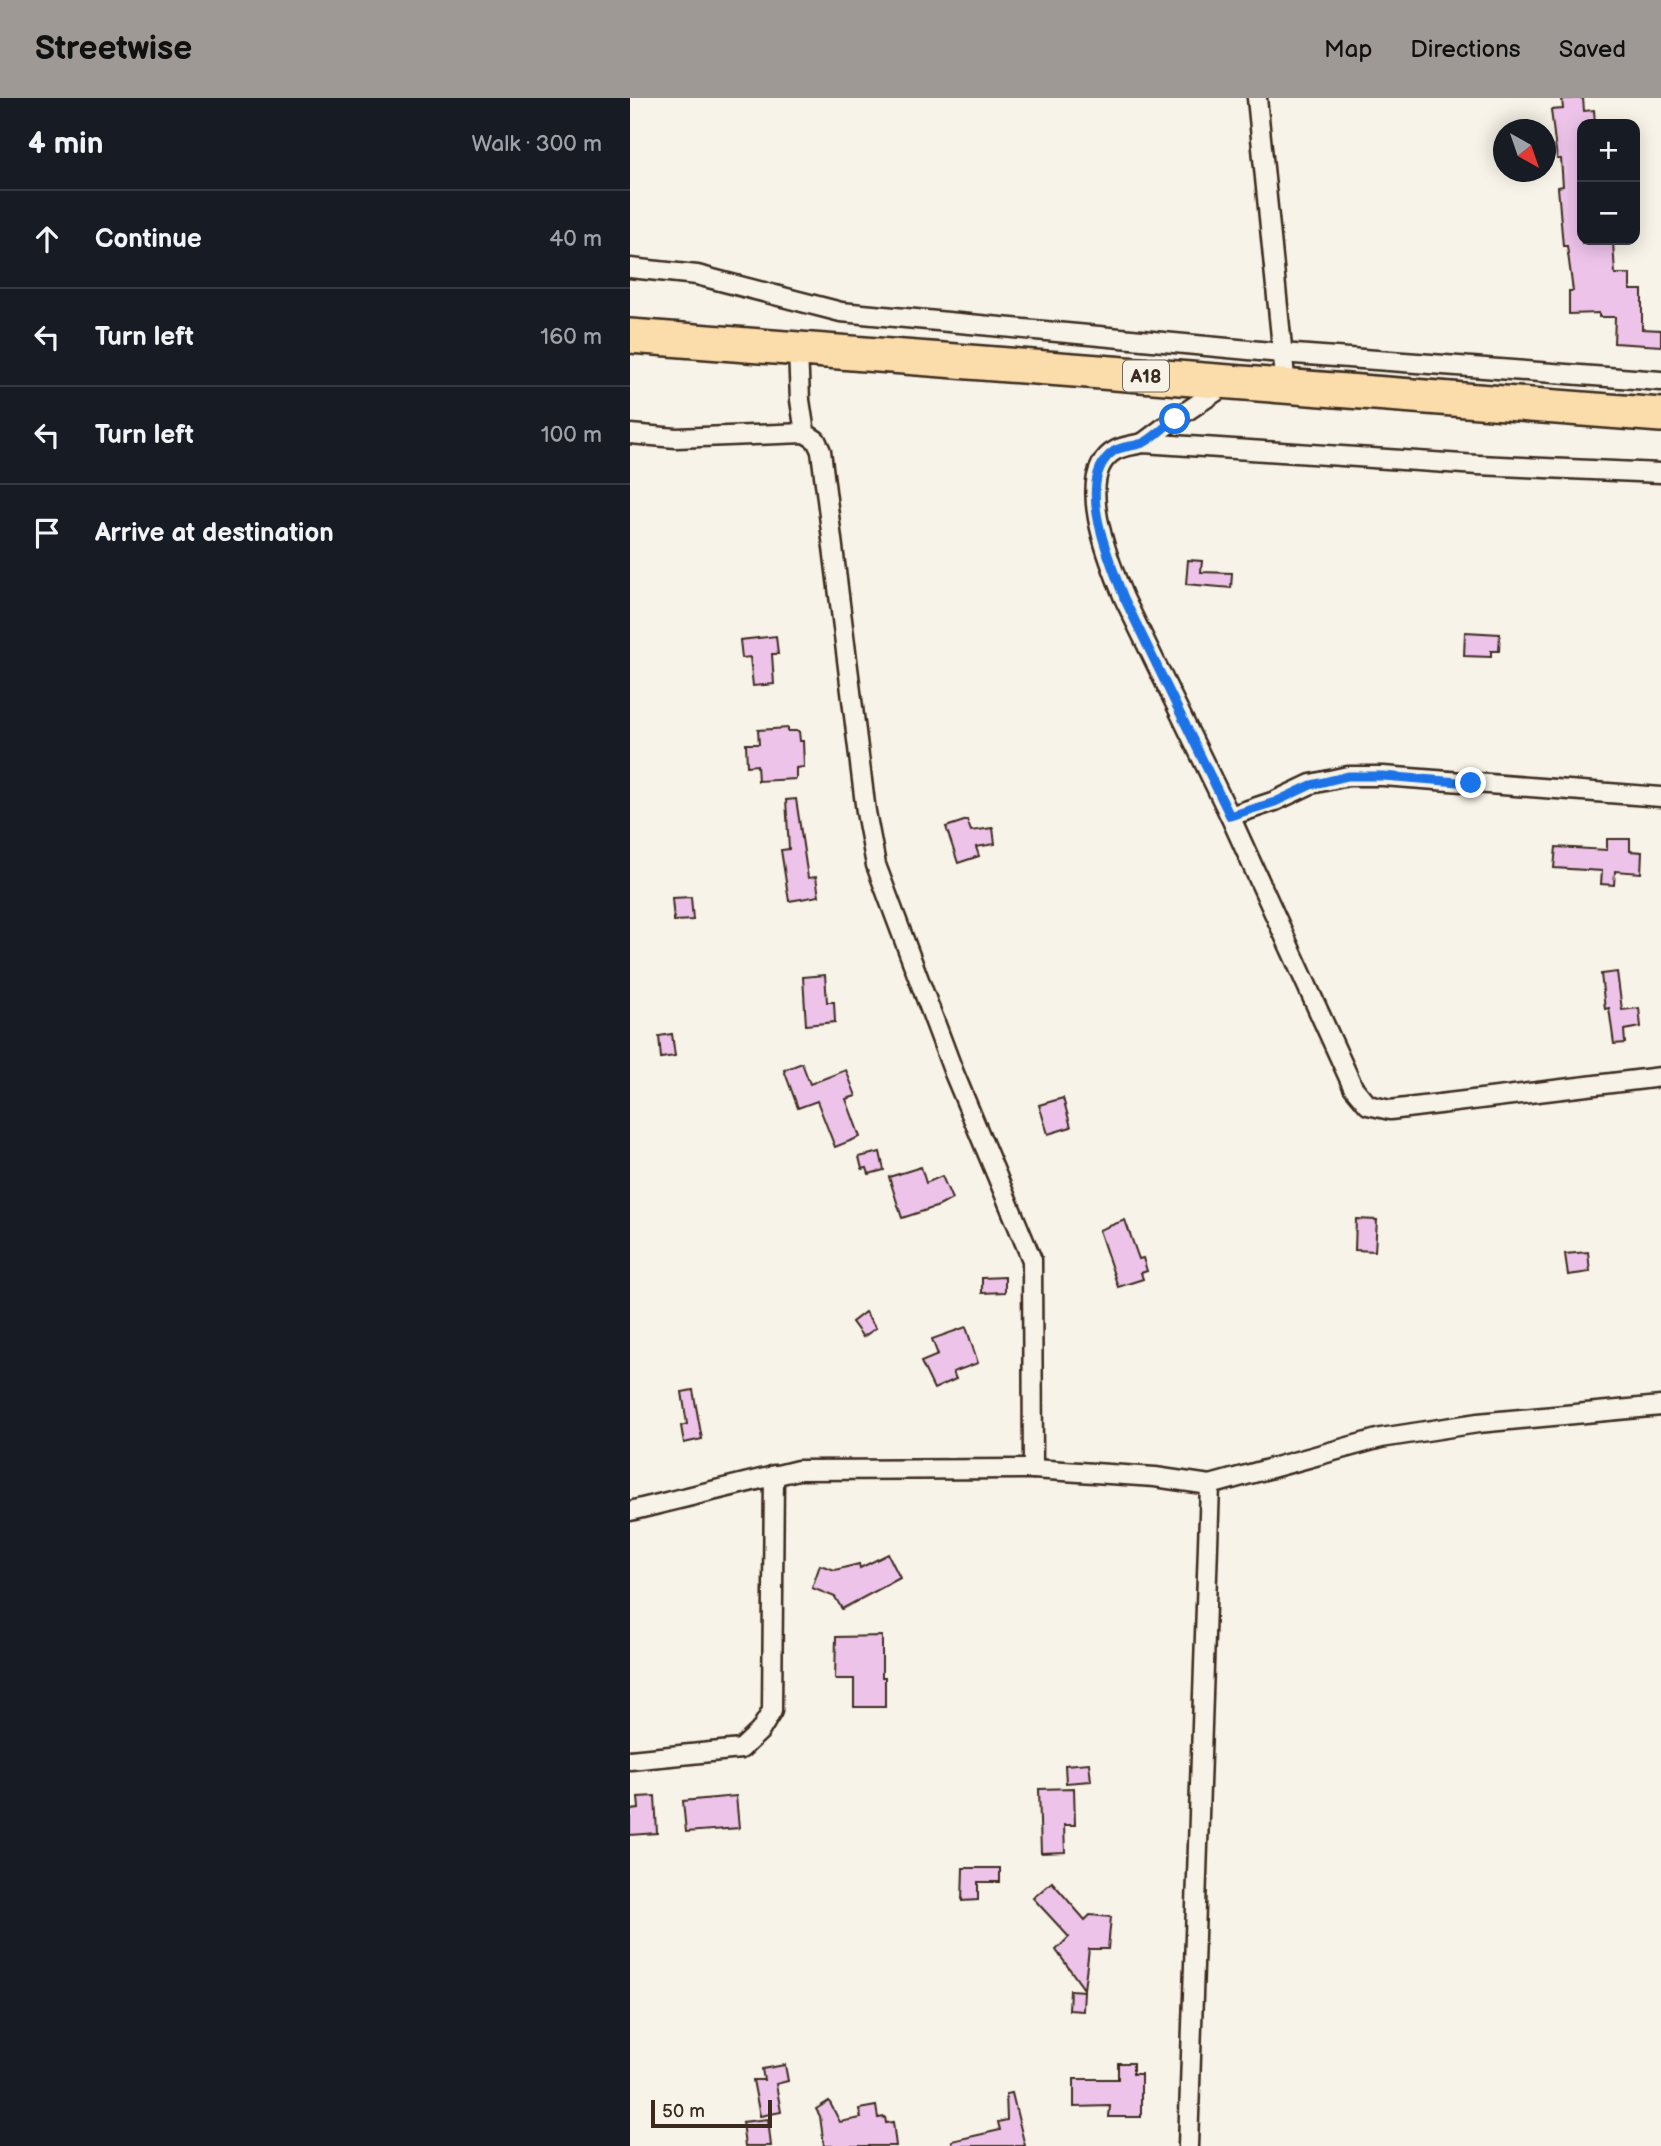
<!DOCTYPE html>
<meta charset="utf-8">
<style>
body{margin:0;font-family:"Balsamiq Sans",sans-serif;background:#242831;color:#f1f3f6}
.controls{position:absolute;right:21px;top:21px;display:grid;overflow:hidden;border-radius:14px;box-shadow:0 4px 18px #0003}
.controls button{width:63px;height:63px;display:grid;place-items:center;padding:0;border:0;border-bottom:2px solid #363941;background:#171b24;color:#f1f3f6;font:35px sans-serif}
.compass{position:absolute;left:863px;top:21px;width:63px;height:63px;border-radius:50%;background:#171b24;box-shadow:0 4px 18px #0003;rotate:140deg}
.scale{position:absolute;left:21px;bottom:18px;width:121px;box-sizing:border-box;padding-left:7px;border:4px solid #3b2a1e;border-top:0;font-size:19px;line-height:24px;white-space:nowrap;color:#3b2a1e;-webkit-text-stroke:5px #f7f3e8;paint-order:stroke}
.stop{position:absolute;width:21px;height:21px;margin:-16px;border:5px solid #1a73e8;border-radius:50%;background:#fff}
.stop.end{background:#1a73e8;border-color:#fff;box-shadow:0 2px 7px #0008}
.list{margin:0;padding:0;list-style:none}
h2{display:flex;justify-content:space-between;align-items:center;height:91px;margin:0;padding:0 28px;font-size:30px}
h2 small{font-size:23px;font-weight:400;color:#9ea1a6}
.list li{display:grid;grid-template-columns:46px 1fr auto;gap:21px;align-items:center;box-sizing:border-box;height:98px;padding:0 28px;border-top:2px solid #363941}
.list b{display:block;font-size:26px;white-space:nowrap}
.list em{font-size:23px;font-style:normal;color:#9ea1a6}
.icon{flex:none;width:38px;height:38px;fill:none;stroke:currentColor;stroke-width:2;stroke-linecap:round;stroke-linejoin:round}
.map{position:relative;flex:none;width:1031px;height:2048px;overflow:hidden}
header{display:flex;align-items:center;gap:42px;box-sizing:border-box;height:98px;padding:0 35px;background:#9f9995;color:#111}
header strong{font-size:33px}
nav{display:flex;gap:38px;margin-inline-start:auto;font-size:24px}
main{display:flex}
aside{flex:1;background:#171b24}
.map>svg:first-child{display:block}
.building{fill:#edc3ea;stroke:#3b2a1e;stroke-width:2}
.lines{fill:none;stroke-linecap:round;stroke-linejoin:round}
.street-casing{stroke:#3b2a1e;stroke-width:23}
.highway-casing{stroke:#3b2a1e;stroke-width:38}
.street{stroke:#f7f3e8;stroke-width:18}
.highway{stroke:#fbddab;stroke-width:33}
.route{stroke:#1a73e8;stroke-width:9}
.labels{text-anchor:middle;stroke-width:6;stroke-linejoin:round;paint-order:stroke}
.shield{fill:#f7f3e8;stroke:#73665b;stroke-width:2}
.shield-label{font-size:19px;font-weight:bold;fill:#3b2a1e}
</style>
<header>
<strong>Streetwise</strong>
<nav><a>Map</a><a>Directions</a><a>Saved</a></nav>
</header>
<main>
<aside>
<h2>4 min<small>Walk · 300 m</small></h2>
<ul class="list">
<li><svg class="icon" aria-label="ahead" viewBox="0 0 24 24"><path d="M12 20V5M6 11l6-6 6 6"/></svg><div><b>Continue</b></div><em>40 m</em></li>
<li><svg class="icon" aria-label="left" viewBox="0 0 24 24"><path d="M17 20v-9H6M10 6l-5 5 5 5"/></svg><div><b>Turn left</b></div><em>160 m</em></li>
<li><svg class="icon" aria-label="left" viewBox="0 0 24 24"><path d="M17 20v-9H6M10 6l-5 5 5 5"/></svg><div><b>Turn left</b></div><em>100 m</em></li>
<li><svg class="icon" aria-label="arrive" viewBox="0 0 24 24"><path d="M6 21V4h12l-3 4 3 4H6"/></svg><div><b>Arrive at destination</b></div></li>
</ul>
</aside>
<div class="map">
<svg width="1031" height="2048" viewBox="0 0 1031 2048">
<rect width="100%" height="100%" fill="#f7f3e8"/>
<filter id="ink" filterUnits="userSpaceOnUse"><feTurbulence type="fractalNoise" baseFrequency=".0143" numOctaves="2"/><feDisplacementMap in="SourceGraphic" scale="14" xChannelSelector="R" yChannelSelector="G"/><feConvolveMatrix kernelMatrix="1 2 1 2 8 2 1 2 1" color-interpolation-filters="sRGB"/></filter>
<g filter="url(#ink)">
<g class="building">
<polygon points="953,0 954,13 964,12 965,26 952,26 952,145 983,143 985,176 1000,176 1000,192 1012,192 1012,231 1031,232 1031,248 984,245 985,219 969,219 969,215 939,216 939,193 943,193 937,148 933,148 928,89 933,88 931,61 927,61 921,12 933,11 932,1"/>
<polygon points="558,462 572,463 571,474 602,475 601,490 556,486"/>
<polygon points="835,534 870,536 869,553 861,553 861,559 834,558"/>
<polygon points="146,538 148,556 142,556 144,586 123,588 120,559 112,560 110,542"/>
<polygon points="158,630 158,633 169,633 170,643 173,643 174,669 166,670 166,681 128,683 127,667 117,668 116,646 129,646 128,632"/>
<polygon points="166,701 178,780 186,779 189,798 159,803 151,752 159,751 156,702"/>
<polygon points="337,722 341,733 363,730 365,746 346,749 349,758 328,765 316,729"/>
<polygon points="977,741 1000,741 1000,753 1012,754 1011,775 985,773 984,787 971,786 972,773 924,770 926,749 977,752"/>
<polygon points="61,799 63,822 44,823 42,800"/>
<polygon points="987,874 992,912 1009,910 1011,929 994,932 995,945 984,946 979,910 975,911 971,876"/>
<polygon points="195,877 197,904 204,904 205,924 176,927 173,879"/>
<polygon points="42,936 45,958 31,960 29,938"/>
<polygon points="172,965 180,986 216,972 226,998 216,1001 230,1039 205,1049 187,1003 168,1010 154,972"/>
<polygon points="433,1000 441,1029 418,1036 409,1007"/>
<polygon points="250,1054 254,1072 239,1076 237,1070 232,1071 229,1059"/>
<polygon points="291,1069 296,1085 312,1078 322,1101 309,1108 272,1120 259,1079"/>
<polygon points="726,1121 747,1122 745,1153 725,1152"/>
<polygon points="495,1122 509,1161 513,1160 517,1173 511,1175 513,1181 488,1189 469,1132"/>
<polygon points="958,1154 960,1174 938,1177 935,1156"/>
<polygon points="375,1179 375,1194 352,1195 352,1180"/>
<polygon points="235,1214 246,1230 233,1239 222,1224"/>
<polygon points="336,1229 348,1265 323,1274 326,1281 304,1291 291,1264 308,1257 302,1241"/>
<polygon points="63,1292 72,1341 54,1345 51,1328 57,1326 52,1294"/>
<polygon points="258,1456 270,1480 212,1511 205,1499 182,1490 190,1467 205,1472 229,1466 230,1470"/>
<polygon points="252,1538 252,1579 255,1579 255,1609 224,1609 224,1581 205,1581 206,1539"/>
<polygon points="459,1665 461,1683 436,1685 435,1667"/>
<polygon points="444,1690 445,1727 434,1727 435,1754 411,1755 409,1691"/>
<polygon points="25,1698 27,1735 0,1737 0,1712 9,1711 8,1699"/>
<polygon points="106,1698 109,1730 56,1734 53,1703"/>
<polygon points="333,1770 370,1770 370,1784 348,1784 348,1802 332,1803"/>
<polygon points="422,1784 455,1822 460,1817 481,1819 478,1851 459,1851 454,1891 426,1852 439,1839 403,1800"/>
<polygon points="440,1892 454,1893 453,1913 439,1912"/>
<polygon points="488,1965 503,1965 503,1976 511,1976 511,2019 479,2019 480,2008 444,2009 444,1981 488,1981"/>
<polygon points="155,1967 158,1983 146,1986 151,2014 130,2018 123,1982 134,1982 132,1971"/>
<polygon points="382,1995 395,2048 322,2048 322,2043 370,2032 368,2024 377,2022 376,1996"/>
<polygon points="199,2003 210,2024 231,2020 229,2011 246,2008 248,2020 255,2019 256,2025 263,2024 266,2048 194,2048 190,2018 186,2011"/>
<polygon points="138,2021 141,2048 115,2048 112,2024"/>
</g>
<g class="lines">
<g class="street-casing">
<g id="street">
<polyline points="627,0 656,289"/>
<polyline points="0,170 67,177 211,214 651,255 1031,283"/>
<polyline points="168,252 170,302 175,335 186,342 191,353 236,714 246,767 324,975 402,1162 403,1371"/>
<polyline points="0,336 46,340 175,335"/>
<polyline points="513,345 545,321 596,287"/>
<path d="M1031,375L848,367L513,345C505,347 494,348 486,352C442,375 480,466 494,500L600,718L723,989L738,1007L760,1012L1031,979"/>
<polyline points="600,718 645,703 681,686 718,678 753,678 1031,699"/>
<polyline points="0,1413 168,1372 403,1371 525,1379 580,1387"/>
<polyline points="0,1662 111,1651 130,1633 142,1613 144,1377"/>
<polyline points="558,2048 580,1387 751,1340 848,1325 1031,1308"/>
</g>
</g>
<g class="highway-casing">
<polyline id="highway" points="0,238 1031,317"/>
</g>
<use href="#street" class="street"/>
<use href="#highway" class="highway"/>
</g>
</g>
<g class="lines" filter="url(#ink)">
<path class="route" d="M545,321C535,328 526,338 515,344C506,349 493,347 484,353C443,381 480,464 494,500L600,718L645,704L681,687L718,678H753L841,685"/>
</g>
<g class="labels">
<rect class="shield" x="493" y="262.5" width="46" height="31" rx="5"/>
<g class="shield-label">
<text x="516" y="285">A18</text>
</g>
</g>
</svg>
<div class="controls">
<button>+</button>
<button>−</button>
</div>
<svg class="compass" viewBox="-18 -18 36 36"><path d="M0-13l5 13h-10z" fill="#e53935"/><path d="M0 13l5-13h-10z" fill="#9ea1a6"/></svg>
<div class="scale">50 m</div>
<div class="stop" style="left:545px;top:321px"></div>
<div class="stop end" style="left:841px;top:685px"></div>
</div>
</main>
